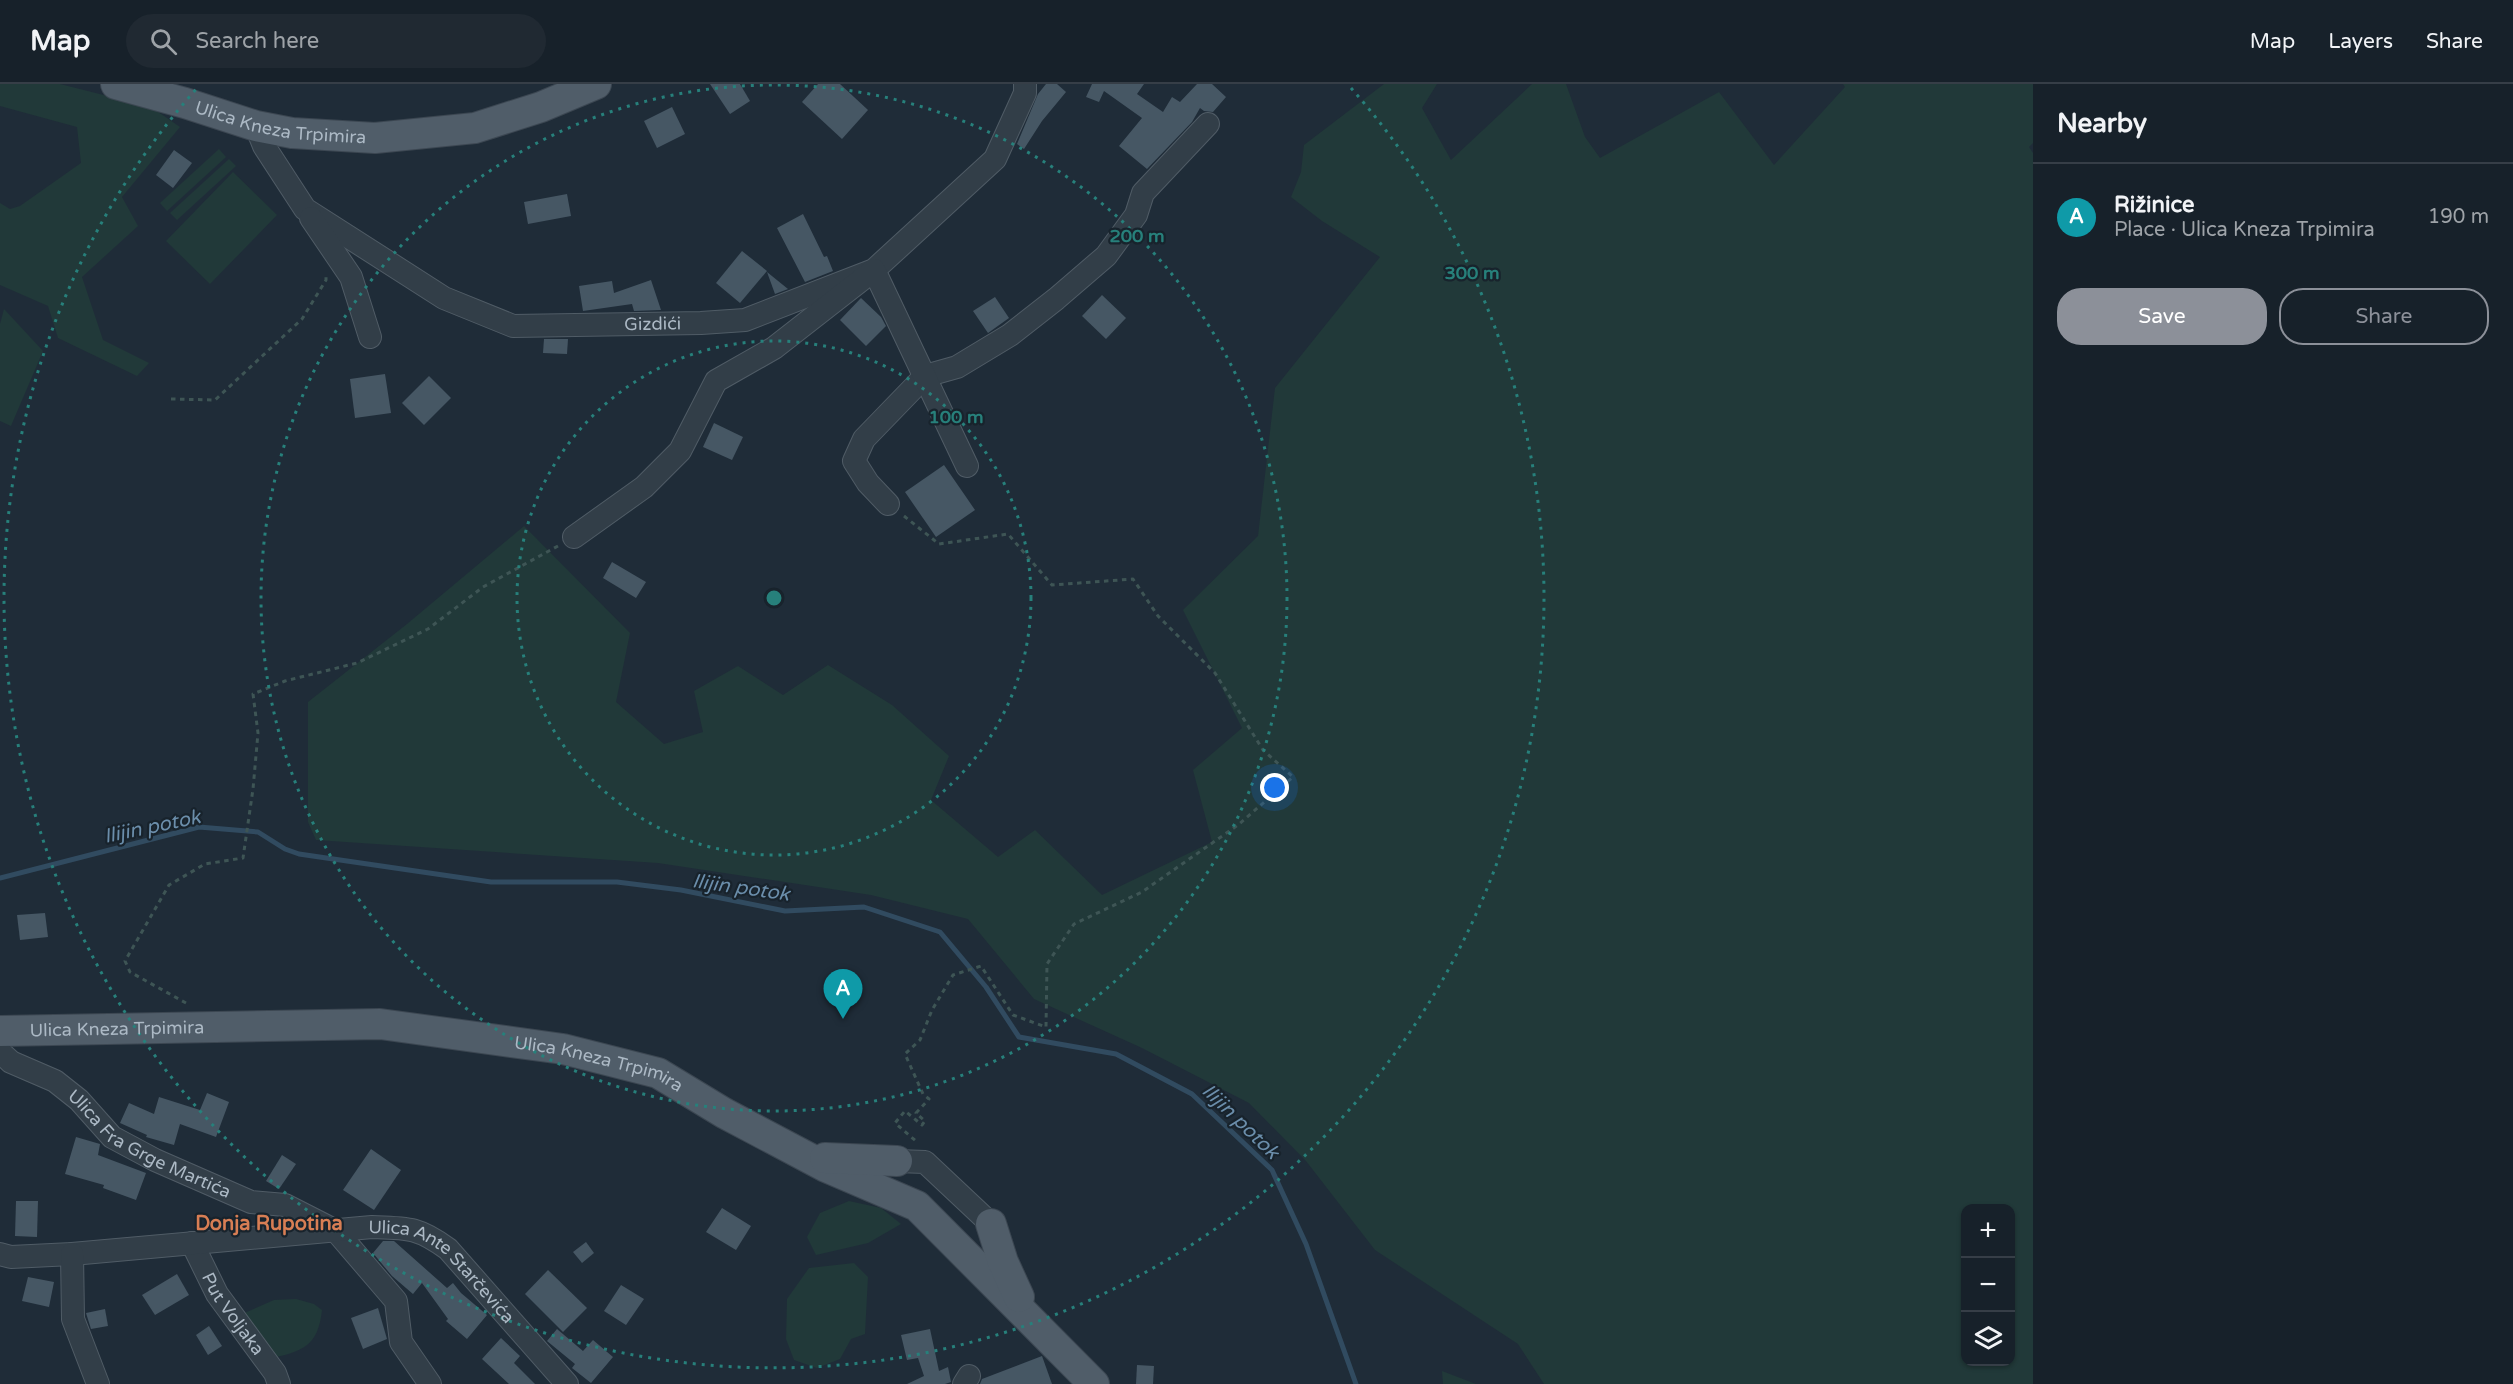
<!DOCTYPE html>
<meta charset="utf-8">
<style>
body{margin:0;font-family:"Varela Round",sans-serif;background:#202932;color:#f1f3f6}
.controls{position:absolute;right:18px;bottom:18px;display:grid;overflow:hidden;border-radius:12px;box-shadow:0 2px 4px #0004}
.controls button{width:54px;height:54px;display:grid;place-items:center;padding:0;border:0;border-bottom:2px solid #363e47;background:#17212a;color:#f1f3f6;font:30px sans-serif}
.you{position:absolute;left:1275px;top:704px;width:21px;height:21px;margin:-15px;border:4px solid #fff;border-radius:50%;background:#1a73e8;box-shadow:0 0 0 9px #1a73e833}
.badge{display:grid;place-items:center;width:39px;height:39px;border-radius:50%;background:#8c9099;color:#fff;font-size:20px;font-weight:700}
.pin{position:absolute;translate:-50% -50px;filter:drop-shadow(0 2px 3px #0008)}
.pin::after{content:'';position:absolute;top:32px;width:21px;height:18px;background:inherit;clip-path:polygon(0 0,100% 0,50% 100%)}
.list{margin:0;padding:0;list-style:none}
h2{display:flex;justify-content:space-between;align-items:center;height:78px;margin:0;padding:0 24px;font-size:26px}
h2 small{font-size:20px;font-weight:400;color:#9ea3a8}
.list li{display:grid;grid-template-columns:39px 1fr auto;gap:18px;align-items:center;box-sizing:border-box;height:108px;padding:0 24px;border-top:2px solid #363e47}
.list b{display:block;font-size:22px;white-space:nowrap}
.list p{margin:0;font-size:20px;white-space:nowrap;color:#9ea3a8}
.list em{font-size:20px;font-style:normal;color:#9ea3a8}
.actions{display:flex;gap:12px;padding:18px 24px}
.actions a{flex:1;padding:14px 0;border:2px solid #8c9099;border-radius:24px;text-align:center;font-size:21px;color:#8c9099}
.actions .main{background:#8c9099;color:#fff}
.icon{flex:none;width:33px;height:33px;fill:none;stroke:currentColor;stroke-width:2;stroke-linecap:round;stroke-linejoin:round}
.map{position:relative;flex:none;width:2033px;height:1300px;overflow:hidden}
header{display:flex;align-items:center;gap:36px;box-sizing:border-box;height:84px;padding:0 30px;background:#17212a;border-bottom:2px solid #363e47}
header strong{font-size:28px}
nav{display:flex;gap:33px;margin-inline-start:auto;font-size:21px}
.search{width:420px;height:54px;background:#202932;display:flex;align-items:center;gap:15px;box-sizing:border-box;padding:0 21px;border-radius:33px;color:#9ea3a8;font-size:22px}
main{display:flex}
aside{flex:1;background:#17212a}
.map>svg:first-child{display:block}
.green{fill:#213939;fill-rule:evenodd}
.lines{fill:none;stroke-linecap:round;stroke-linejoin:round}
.stream{stroke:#314b60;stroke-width:5}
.building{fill:#465764}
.minor-casing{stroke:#505c66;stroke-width:24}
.major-casing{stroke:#3c4752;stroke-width:32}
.path{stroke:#3e5555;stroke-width:3;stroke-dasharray:4.5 4.5;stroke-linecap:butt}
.minor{stroke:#323e48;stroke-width:22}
.major{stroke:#505d69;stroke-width:30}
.ring{fill:none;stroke:#27807b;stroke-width:3;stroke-dasharray:3 6}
.labels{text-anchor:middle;stroke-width:4.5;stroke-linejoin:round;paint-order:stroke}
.street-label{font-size:18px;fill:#acb9c5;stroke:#18232c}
.water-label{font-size:20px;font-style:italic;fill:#6b8eab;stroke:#18232c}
.neighbourhood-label{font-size:20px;font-weight:bold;fill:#d87e54;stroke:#18232c}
.centre{fill:#27807b;stroke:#18232c;stroke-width:3}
.ring-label{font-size:18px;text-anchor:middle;font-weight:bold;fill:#27807b;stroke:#18232c;stroke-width:4.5;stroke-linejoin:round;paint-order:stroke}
</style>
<header>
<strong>Map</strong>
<div class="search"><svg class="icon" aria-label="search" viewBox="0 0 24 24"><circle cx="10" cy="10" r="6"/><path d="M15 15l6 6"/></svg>Search here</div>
<nav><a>Map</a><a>Layers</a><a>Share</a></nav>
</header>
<main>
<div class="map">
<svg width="2033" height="1300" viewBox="0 0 2033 1300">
<rect width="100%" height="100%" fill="#1f2c38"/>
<g class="green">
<polygon points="0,0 60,0 151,23 180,43 122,113 138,142 82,193 103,256 149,279 137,292 58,254 48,222 0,201 0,119 10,125 20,122 81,79 77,43 0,22"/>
<path d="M1384,0H1437L1422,24L1451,76L1532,0H1566L1585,53L1600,74L1719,8L1774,81L1845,3L1843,0H2033V59L2029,63L2033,69V1300H1544L1518,1260L1375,1166L1306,1077L1249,1019L1142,964L1034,915L968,835L871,811L658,779L316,756L308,738V618L407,540L524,442L630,549L616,618L664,660L703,648L694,607L738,582L783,611L828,581L892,621L949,672L931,716L998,773L1035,746L1102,811L1212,758L1193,686L1242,644L1183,526L1258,452L1275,304L1380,173L1322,137L1291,113L1301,88L1304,61ZM1966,1124H2010V1278H1966Z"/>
<polygon points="219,65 226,73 167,127 160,119"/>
<polygon points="229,75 236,82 177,136 170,129"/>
<polygon points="233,88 277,131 210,200 166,157"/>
<polygon points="4,225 43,267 11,342 0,337 0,240"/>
<polygon points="849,1117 881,1124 901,1140 868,1159 816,1171 807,1153 820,1129"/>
<polygon points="854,1179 868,1193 865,1250 851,1255 840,1275 817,1284 794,1276 786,1255 787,1215 809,1184"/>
<path d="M296,1215L314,1220L322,1226C318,1263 302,1267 269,1275L240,1231L274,1216Z"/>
<polygon points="1442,1287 1476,1300 1443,1300"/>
</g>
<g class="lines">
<polyline class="stream" points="0,794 199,743 258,748 285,765 299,770 491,798 617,798 681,806 785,827 864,823 940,848 986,903 1019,953 1116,970 1192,1010 1272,1086 1306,1160 1356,1300"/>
</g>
<g class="building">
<polygon points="710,0 740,0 750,17 730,30"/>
<polygon points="818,0 840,0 868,26 842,55 802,18"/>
<polygon points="1046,0 1057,0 1066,8 1042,37 1024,65 1017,60 1038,10"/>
<polygon points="1092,0 1144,0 1137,10 1163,28 1172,13 1180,18 1197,0 1212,0 1226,13 1213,28 1204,27 1200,24 1192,38 1147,85 1119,62 1142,34 1104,7 1099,18 1086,13"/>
<polygon points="672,23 685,50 657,64 644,37"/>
<polygon points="174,66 192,79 173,104 156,91"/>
<polygon points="567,110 571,132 528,140 524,118"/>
<polygon points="803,130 824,173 827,172 833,187 805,198 777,144"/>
<polygon points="742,167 767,187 740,219 716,199"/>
<polygon points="767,188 788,205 775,210"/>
<polygon points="651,196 661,226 634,227 632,220 583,227 579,202 612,197 614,209"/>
<polygon points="1102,211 1126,234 1106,255 1082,232"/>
<polygon points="995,213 1009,234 988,249 973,227"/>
<polygon points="861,214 881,233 886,242 866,262 840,236"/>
<polygon points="544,255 568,255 567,270 543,269"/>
<polygon points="385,290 391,329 355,334 350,295"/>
<polygon points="429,292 451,314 424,341 402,319"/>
<polygon points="714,339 743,353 732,376 703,363"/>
<polygon points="944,381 975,426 936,453 905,408"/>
<polygon points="612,478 646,498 636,514 603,494"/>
<polygon points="45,829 48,853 20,856 17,831"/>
<polygon points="207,1009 229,1018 216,1053 180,1040 174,1061 146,1053 147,1051 120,1039 129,1019 154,1030 159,1013 200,1026"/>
<polygon points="76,1053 100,1060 98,1071 146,1089 136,1116 103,1104 104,1101 65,1090"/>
<polygon points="371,1065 401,1086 374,1126 343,1106"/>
<polygon points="282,1071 296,1080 279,1105 266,1097"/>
<polygon points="16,1117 38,1117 37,1153 15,1152"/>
<polygon points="722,1124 751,1142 736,1166 706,1148"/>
<polygon points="383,1157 394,1157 447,1204 453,1199 461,1209 487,1231 467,1255 446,1237 448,1235 422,1199 413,1210 392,1192 373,1169"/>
<polygon points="586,1158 594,1169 582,1179 573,1168"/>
<polygon points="548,1186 587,1224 563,1248 525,1210"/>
<polygon points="177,1190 189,1211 155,1231 142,1211"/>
<polygon points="28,1193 54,1198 49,1223 22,1217"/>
<polygon points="621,1201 644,1215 626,1241 604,1227"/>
<polygon points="378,1224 387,1255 363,1265 351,1234"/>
<polygon points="105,1225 108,1242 91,1245 86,1229"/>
<polygon points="209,1242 222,1262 208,1271 196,1251"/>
<polygon points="557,1245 583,1267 593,1256 613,1273 591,1299 572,1284 575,1280 547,1257"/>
<polygon points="930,1245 939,1287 948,1283 951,1298 945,1300 907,1300 924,1292 918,1274 907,1276 901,1251"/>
<polygon points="501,1254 520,1272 514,1279 535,1300 509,1300 482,1275"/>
<polygon points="1042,1272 1052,1300 980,1300 982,1295"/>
<polygon points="1137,1281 1154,1282 1153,1300 1136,1300"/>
</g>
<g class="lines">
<g class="minor-casing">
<g id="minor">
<path id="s1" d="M256,42L264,62L305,125L444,214L513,242L701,239L745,236L874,186L995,75L1025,9V0"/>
<polyline points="311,134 351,193 370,253"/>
<polyline points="888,420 868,399 854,377 864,355 925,292 957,283 1010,251 1056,215 1106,172 1136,131 1143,109 1208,40"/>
<polyline points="574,453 644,403 680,367 716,297 774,264 874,186 967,382"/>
<path id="s2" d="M0,968L11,978L55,997L79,1016L112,1053L155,1076L251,1118L285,1121L336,1147L396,1217L401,1258L430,1300"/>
<polyline points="897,1077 925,1078 991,1140"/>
<path id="s3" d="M192,1159L217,1210L275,1289L279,1300"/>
<path id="s4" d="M0,1170L11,1173L72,1170L372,1143C408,1144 418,1143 448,1165L567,1300"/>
<polyline points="72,1170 73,1235 98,1300"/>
<polyline points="964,1300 969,1292"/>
</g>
</g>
<g class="major-casing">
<g id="major">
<path id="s5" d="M116,0L185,19L256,42L292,49L375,54L475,44L541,23L596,0"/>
<path id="s6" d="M0,947L380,940L563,965L658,989L724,1029L826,1083L917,1122L1094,1300"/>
<polyline points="825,1074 897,1077"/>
<polyline points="991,1140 1003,1178 1019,1213"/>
</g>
</g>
<g class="path">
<polyline points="171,315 215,316 302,235 326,196 326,190"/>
<polyline points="904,432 939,460 1008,450 1052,501 1133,495 1158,532 1215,589 1263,666 1293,693 1238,741 1142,808 1074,840 1047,880 1046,943 1013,931 981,882 953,891 932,926 920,956 905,970 923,1010 929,1015 916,1029 925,1037 922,1041 905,1027 895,1039 917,1058"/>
<polyline points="186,919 130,888 125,877 169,801 205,780 243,774 253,705 258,649 253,610 285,597 357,579 428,545 483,503 558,462"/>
</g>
<use href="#minor" class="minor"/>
<use href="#major" class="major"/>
</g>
<g class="ring">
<circle cx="774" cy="514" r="257"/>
<circle cx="774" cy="514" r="513"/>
<path d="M1351 4A770 770 0 1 1 197 4"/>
</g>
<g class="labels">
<g class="street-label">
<text dy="6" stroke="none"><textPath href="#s5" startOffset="170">Ulica Kneza Trpimira</textPath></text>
<text dy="6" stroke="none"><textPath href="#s1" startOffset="476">Gizdići</textPath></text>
<text dy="6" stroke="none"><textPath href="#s6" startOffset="117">Ulica Kneza Trpimira</textPath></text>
<text dy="6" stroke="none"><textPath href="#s6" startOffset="603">Ulica Kneza Trpimira</textPath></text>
<text dy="6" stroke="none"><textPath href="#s2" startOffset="178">Ulica Fra Grge Martića</textPath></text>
<text dy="6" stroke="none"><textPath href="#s4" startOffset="460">Ulica Ante Starčevića</textPath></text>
<text dy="6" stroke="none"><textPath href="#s3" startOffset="82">Put Voljaka</textPath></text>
</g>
<g class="water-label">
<text transform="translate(152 742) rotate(-12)" y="7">Ilijin potok</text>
<text transform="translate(741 803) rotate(8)" y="7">Ilijin potok</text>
<text transform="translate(1241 1037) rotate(44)" y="7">Ilijin potok</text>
</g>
<g class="neighbourhood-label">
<text x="269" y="1146">Donja Rupotina</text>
</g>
</g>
<circle cx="774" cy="514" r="9" class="centre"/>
<g class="ring-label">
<text x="1137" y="158">200 m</text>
<text x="1472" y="195">300 m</text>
<text x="956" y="339">100 m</text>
</g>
</svg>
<div class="controls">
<button>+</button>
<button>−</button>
<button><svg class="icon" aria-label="layers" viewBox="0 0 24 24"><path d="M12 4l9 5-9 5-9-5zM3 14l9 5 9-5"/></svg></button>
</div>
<div class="you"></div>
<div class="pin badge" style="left:843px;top:935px;background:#0f9aa8">A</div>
</div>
<aside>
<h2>Nearby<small></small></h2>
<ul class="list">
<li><span class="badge" style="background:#0f9aa8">A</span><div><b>Rižinice</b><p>Place · Ulica Kneza Trpimira</p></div><em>190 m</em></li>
</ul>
<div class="actions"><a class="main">Save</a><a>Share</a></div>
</aside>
</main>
